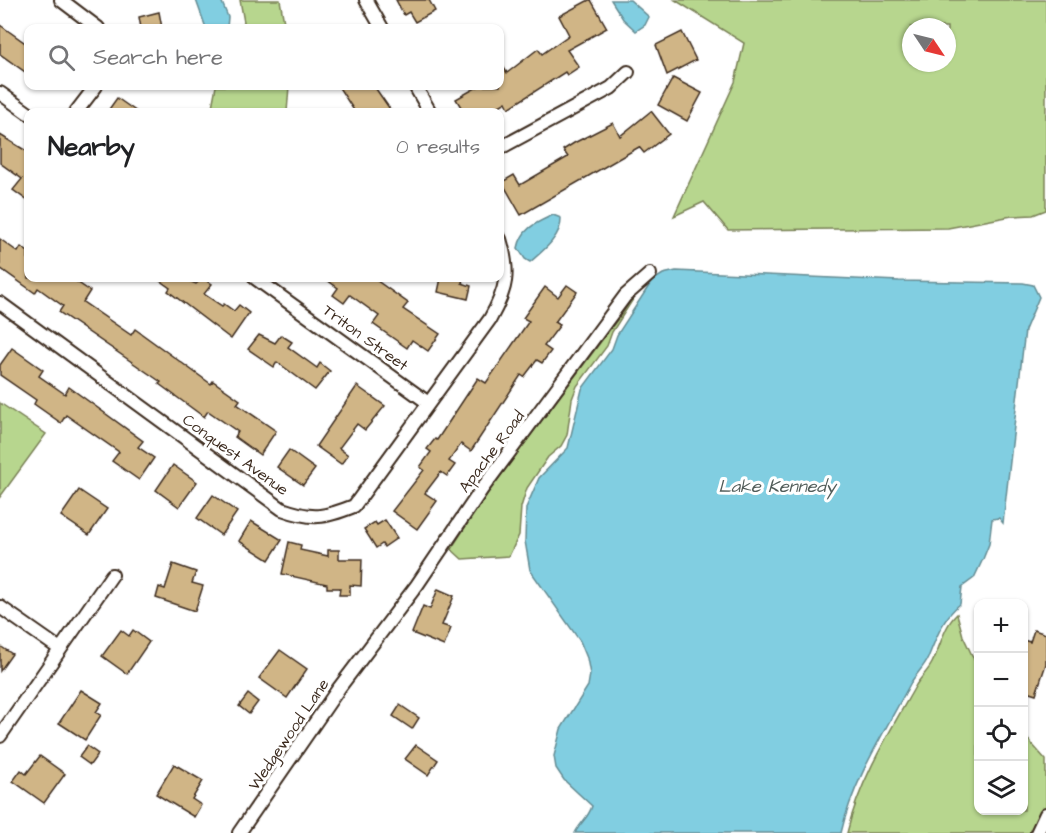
<!DOCTYPE html>
<meta charset="utf-8">
<style>
body{margin:0;font-family:"Architects Daughter",sans-serif;background:#f2f2f2;color:#202124}
.controls{position:absolute;right:18px;bottom:18px;display:grid;overflow:hidden;border-radius:12px;box-shadow:0 2px 4px #0004}
.controls button{width:54px;height:54px;display:grid;place-items:center;padding:0;border:0;border-bottom:2px solid #e0e0e0;background:#fff;color:#202124;font:30px sans-serif}
.compass{position:absolute;left:902px;top:18px;width:54px;height:54px;border-radius:50%;background:#fff;box-shadow:0 2px 4px #0004;rotate:125deg}
.list{margin:0;padding:0;list-style:none}
h2{display:flex;justify-content:space-between;align-items:center;height:78px;margin:0;padding:0 24px;font-size:26px}
h2 small{font-size:20px;font-weight:400;color:#757577}
.icon{flex:none;width:33px;height:33px;fill:none;stroke:currentColor;stroke-width:2;stroke-linecap:round;stroke-linejoin:round}
.map{position:relative;flex:none;width:1046px;height:833px;overflow:hidden}
.search{position:absolute;background:#fff;box-shadow:0 2px 4px #0004;left:24px;top:24px;width:480px;height:66px;display:flex;align-items:center;gap:15px;box-sizing:border-box;padding:0 21px;border-radius:12px;color:#757577;font-size:22px}
.panel{position:absolute;background:#fff;box-shadow:0 2px 4px #0004;left:24px;top:108px;width:480px;height:174px;border-radius:12px}
.map>svg:first-child{display:block}
.green{fill:#b7d68e;stroke:#798056;stroke-width:1.5;fill-rule:evenodd}
.water{fill:#81cee1;stroke:#658c93;stroke-width:1.5}
.building{fill:#d0b586;stroke:#3b2a1e;stroke-width:1.5}
.lines{fill:none;stroke-linecap:round;stroke-linejoin:round}
.minor-casing{stroke:#3b2a1e;stroke-width:16}
.minor{stroke:#fff;stroke-width:12}
.labels{text-anchor:middle;stroke-width:6;stroke-linejoin:round;paint-order:stroke}
.street-label{font-size:16px;fill:#3b2a1e;stroke:#fff}
.water-label{font-size:18px;font-style:italic;fill:#505b58;stroke:#fff}
</style>
<div class="map">
<svg width="1046" height="833" viewBox="0 0 1046 833">
<rect width="100%" height="100%" fill="#fff"/>
<filter id="ink" filterUnits="userSpaceOnUse"><feTurbulence type="fractalNoise" baseFrequency=".0167" numOctaves="2"/><feDisplacementMap in="SourceGraphic" scale="12" xChannelSelector="R" yChannelSelector="G"/><feConvolveMatrix kernelMatrix="1 2 1 2 8 2 1 2 1" color-interpolation-filters="sRGB"/></filter>
<g filter="url(#ink)">
<g class="green">
<polygon points="240,0 280,0 285,28 240,28 244,22"/>
<path d="M675,0H1046V210L1033,215L1012,216L948,228L728,230L704,202L674,216L735,82L744,43ZM911,27H947V63H911Z"/>
<polygon points="216,86 289,86 287,112 211,112"/>
<polygon points="635,296 612,332 607,346 577,386 572,399 567,435 561,446 548,457 527,488 521,507 519,535 509,556 462,559 451,549 487,494"/>
<polygon points="0,403 46,434 0,497"/>
<path d="M957,614L963,636L978,668V810H1024V735L1046,760V833H847C859,781 890,731 916,685C921,677 928,671 932,663C941,646 943,627 957,614Z"/>
</g>
<g class="water">
<polygon points="196,0 221,0 228,17 227,28 206,28"/>
<polygon points="611,0 630,0 649,17 645,25 636,31 623,19"/>
<path d="M553,215L561,218C562,236 543,251 530,262L525,259L518,248C522,228 536,223 553,215Z"/>
<path d="M676,271L899,281L1023,283L1033,285L1039,297L1025,330L1003,523L999,518L992,519L989,544L983,559L974,578L962,587L960,604C942,619 937,636 928,658C924,667 915,675 910,684C885,731 853,780 841,833H575C580,823 589,817 592,806L564,780L556,768L554,756L561,729L588,686L590,674L587,658L580,641L530,570L525,541L526,508L539,478L568,448L582,389L612,349L617,335L652,281L663,274Z"/>
</g>
<g class="building">
<polygon points="396,0 429,0 435,11 415,22 409,12 404,15"/>
<polygon points="589,0 591,0 607,28 567,50 579,67 567,75 565,72 509,108 506,102 489,112 464,112 456,99 479,86 500,86 500,61 507,73 538,49 542,54 569,35 559,16"/>
<polygon points="159,12 162,28 141,28 139,17"/>
<polygon points="0,25 28,45 28,74 0,54"/>
<polygon points="682,32 696,60 667,75 656,45"/>
<polygon points="673,78 702,93 687,121 658,105"/>
<polygon points="338,86 374,86 392,112 355,112"/>
<polygon points="117,98 137,112 107,112"/>
<polygon points="651,111 669,134 644,153 639,147 521,215 502,182 514,175 520,185 568,157 563,150 574,143 613,123 620,136"/>
<polygon points="0,135 28,152 28,201 13,190 22,179 0,163"/>
<polygon points="0,239 18,252 21,247 28,252 28,278 71,278 90,291 83,302 131,335 135,329 211,384 213,381 240,400 237,404 276,431 260,455 235,437 238,432 208,411 204,417 159,384 161,382 59,312 63,306 38,288 35,293 0,268"/>
<polygon points="156,278 182,278 196,284 203,278 212,284 204,294 222,306 224,304 234,311 239,305 249,313 231,339 168,291 170,288"/>
<polygon points="324,278 373,278 408,303 403,309 440,334 428,351 412,340 407,348 373,324 379,316 350,295 344,303 333,295 338,288"/>
<polygon points="441,278 463,278 462,283 471,286 468,299 438,292"/>
<polygon points="567,285 577,292 555,322 560,325 544,346 551,351 542,363 537,360 524,377 521,375 471,451 461,444 449,461 455,465 447,476 441,472 425,493 437,501 417,529 392,511 424,470 420,467 431,452 427,449 435,439 437,440 478,378 486,383 529,321 523,318 545,287 558,297"/>
<polygon points="259,335 275,343 281,335 292,342 288,347 317,368 320,363 330,371 315,390 277,362 274,367 248,349"/>
<polygon points="12,348 43,370 39,376 65,394 69,387 143,441 138,447 154,458 139,480 112,461 119,452 66,415 61,423 34,404 36,400 0,375 0,365"/>
<polygon points="357,386 385,406 365,430 357,424 339,448 348,455 341,464 316,446"/>
<polygon points="289,450 315,469 303,485 277,467"/>
<polygon points="173,465 197,482 179,507 156,490"/>
<polygon points="79,490 107,509 89,535 61,516"/>
<polygon points="213,495 237,512 221,535 197,518"/>
<polygon points="385,520 397,538 384,547 382,544 376,548 364,529 375,522 377,525"/>
<polygon points="251,521 282,540 269,560 239,541"/>
<polygon points="289,542 301,545 300,550 328,556 328,550 339,550 339,559 362,559 361,586 350,585 350,595 339,595 340,588 327,588 327,584 282,574"/>
<polygon points="173,564 196,572 192,583 203,586 195,611 156,598 159,587 165,589"/>
<polygon points="438,589 454,596 442,625 451,628 444,646 412,633 423,606 430,609"/>
<polygon points="121,630 129,636 133,630 149,642 127,674 102,656"/>
<polygon points="1034,630 1046,634 1046,664 1036,694 1023,690 1023,640 1030,642"/>
<polygon points="0,646 12,654 0,671"/>
<polygon points="280,650 307,669 287,698 259,678"/>
<polygon points="81,690 102,703 96,712 101,715 85,740 59,723"/>
<polygon points="248,694 258,702 249,714 239,706"/>
<polygon points="400,705 419,718 412,729 393,716"/>
<polygon points="416,745 438,760 428,775 405,759"/>
<polygon points="87,746 98,754 90,765 79,757"/>
<polygon points="40,756 65,774 44,803 13,781 21,770 26,774"/>
<polygon points="174,764 203,781 192,799 201,805 194,817 156,794"/>
</g>
<g class="lines">
<g class="minor-casing">
<g id="minor">
<polyline points="61,0 98,28"/>
<polyline points="366,0 382,28"/>
<polyline points="415,86 430,112"/>
<polyline points="0,93 28,113"/>
<polyline points="76,112 96,86"/>
<polyline points="500,148 611,88 628,72"/>
<polyline points="255,278 427,402"/>
<path d="M0,303L282,509C313,520 324,518 354,506L490,319C507,289 510,273 500,239"/>
<polyline points="0,607 60,649"/>
<polyline points="0,736 112,575"/>
<polyline points="239,833 339,688 417,585 482,489 625,296 650,274"/>
<polyline points="1037,833 1046,814"/>
</g>
</g>
<use href="#minor" class="minor"/>
</g>
</g>
<g class="labels">
<g class="street-label">
<text transform="translate(366 337) rotate(36)" y="6">Triton Street</text>
<text transform="translate(491 451) rotate(-53)" y="6">Apache Road</text>
<text transform="translate(236 454) rotate(36)" y="6">Conquest Avenue</text>
<text transform="translate(288 734) rotate(-56)" y="6">Wedgewood Lane</text>
</g>
<g class="water-label">
<text x="777" y="492">Lake Kennedy</text>
</g>
</g>
</svg>
<div class="controls">
<button>+</button>
<button>−</button>
<button><svg class="icon" aria-label="locate" viewBox="0 0 24 24"><circle cx="12" cy="12" r="6"/><path d="M12 2v4M12 18v4M2 12h4M18 12h4"/></svg></button>
<button><svg class="icon" aria-label="layers" viewBox="0 0 24 24"><path d="M12 4l9 5-9 5-9-5zM3 14l9 5 9-5"/></svg></button>
</div>
<svg class="compass" viewBox="-18 -18 36 36"><path d="M0-13l5 13h-10z" fill="#e53935"/><path d="M0 13l5-13h-10z" fill="#757577"/></svg>
<div class="search"><svg class="icon" aria-label="search" viewBox="0 0 24 24"><circle cx="10" cy="10" r="6"/><path d="M15 15l6 6"/></svg>Search here</div>
<section class="panel">
<h2>Nearby<small>0 results</small></h2>
<ul class="list">
</ul>
</section>
</div>
